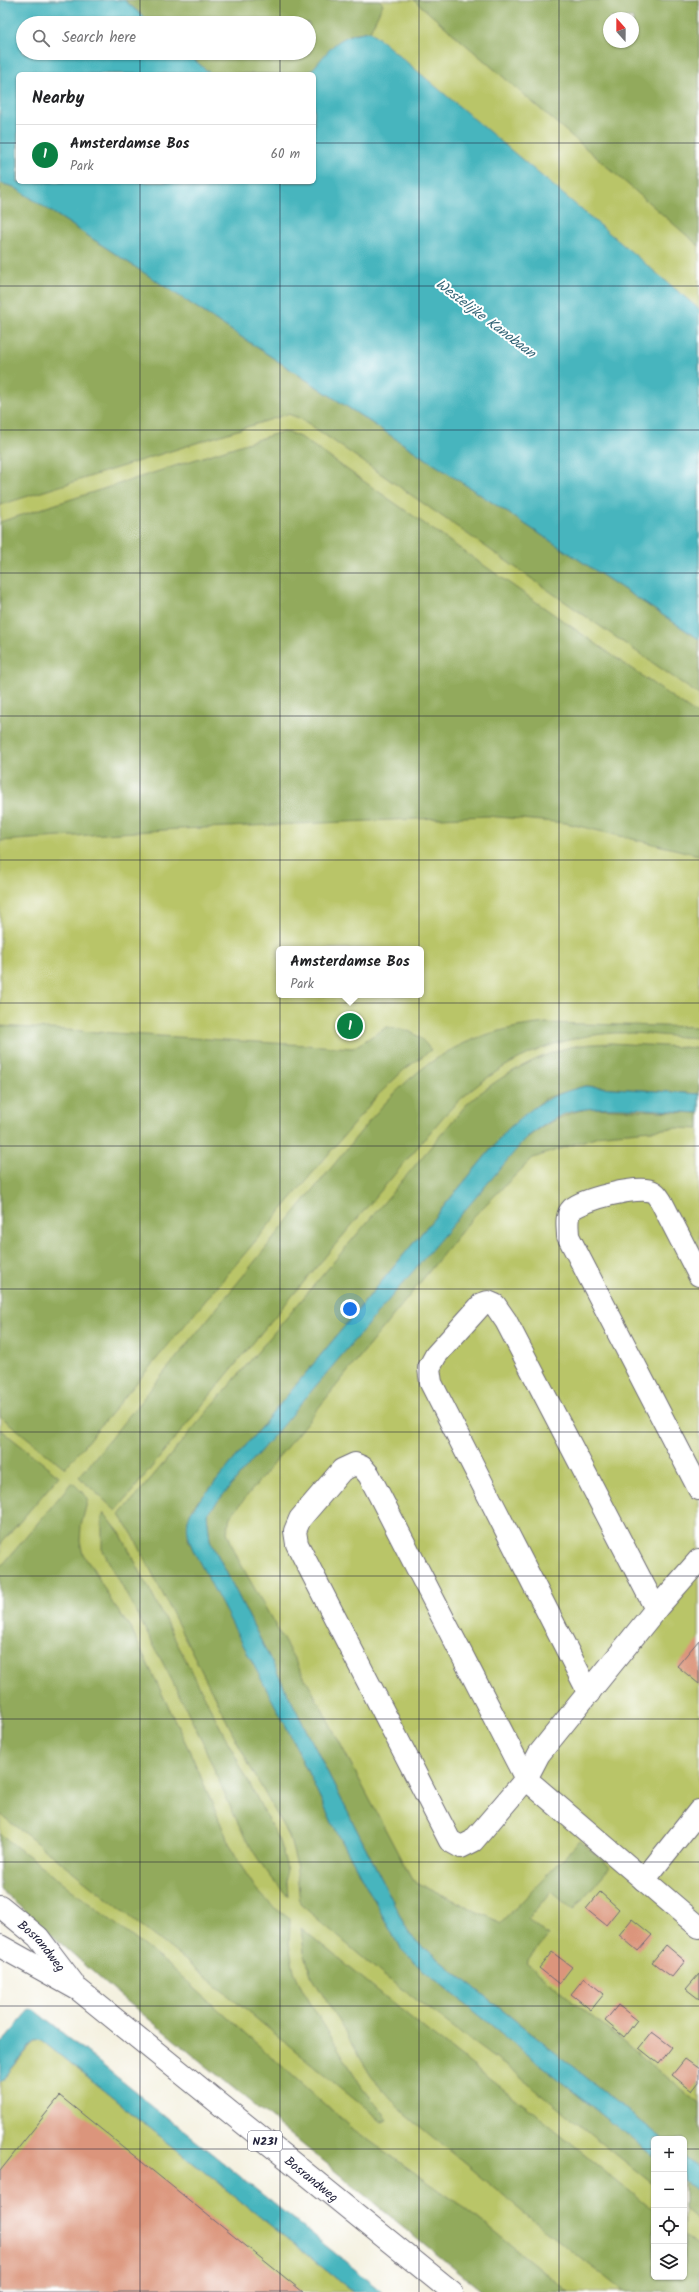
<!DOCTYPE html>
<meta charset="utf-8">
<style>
body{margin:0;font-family:Kalam,sans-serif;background:#f6f6f6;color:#202124}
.controls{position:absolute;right:12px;bottom:12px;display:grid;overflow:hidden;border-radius:6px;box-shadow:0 1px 3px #0004}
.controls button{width:36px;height:36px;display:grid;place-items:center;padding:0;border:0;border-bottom:1px solid #e0e0e0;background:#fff;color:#202124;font:20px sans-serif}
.compass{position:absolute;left:603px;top:12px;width:36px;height:36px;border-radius:50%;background:#fff;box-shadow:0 1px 3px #0004;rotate:339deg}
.you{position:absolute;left:350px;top:1309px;width:14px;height:14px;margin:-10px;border:3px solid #fff;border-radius:50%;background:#1a73e8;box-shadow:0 0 0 6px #1a73e833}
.badge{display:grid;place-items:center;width:26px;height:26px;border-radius:50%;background:#0b8043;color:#fff;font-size:13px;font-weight:700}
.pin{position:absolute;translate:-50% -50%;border:2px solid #fff;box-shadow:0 1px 4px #0006}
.popup{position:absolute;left:276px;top:946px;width:148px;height:52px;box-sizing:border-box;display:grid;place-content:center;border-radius:6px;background:#fff;filter:drop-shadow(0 1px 3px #0005);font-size:13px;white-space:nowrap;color:#757577}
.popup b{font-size:15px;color:#202124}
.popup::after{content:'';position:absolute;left:50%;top:100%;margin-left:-8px;border:8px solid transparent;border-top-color:#fff}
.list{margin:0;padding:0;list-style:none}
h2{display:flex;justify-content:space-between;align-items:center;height:52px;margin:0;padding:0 16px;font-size:17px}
h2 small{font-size:13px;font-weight:400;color:#757577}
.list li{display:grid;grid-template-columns:26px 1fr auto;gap:12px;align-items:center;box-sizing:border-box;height:60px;padding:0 16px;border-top:1px solid #e0e0e0}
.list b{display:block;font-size:15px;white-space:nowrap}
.list p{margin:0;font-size:13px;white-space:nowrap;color:#757577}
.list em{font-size:13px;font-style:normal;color:#757577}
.icon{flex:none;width:22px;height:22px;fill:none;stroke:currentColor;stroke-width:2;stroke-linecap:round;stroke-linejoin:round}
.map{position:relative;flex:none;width:699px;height:2292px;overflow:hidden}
.search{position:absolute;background:#fff;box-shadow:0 1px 3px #0004;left:16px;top:16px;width:300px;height:44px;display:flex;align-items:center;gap:10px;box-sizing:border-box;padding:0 14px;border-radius:22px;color:#757577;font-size:15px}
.panel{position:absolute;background:#fff;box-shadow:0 1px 3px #0004;left:16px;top:72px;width:300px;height:112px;border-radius:6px}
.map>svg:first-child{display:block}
.green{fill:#b9c567;stroke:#6e7451;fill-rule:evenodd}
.forest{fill:#92aa5c;stroke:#5a664c;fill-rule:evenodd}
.water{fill:#46b5be;stroke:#346c7c}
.building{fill:#db957b}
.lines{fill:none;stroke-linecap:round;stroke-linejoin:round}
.minor-casing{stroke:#6c6a75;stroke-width:24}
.major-casing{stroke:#6c6a75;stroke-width:24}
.minor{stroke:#fff;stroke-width:22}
.major{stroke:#fff;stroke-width:22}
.grid{fill:none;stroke:#22223b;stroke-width:1;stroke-opacity:0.55}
.labels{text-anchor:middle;stroke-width:4;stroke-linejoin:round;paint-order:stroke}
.shield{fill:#fff;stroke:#646476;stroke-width:1}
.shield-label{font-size:12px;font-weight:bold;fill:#22223b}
.street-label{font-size:13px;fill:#22223b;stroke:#fff}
.water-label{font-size:14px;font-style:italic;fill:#326476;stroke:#fff}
</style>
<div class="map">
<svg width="699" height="2292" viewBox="0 0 699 2292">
<rect width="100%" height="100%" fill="#fff"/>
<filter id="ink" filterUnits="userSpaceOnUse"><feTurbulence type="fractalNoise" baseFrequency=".025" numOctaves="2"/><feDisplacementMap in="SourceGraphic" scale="8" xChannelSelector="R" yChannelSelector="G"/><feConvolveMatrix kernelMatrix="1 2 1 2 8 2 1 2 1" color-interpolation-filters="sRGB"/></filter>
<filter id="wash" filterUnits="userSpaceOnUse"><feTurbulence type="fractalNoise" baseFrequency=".012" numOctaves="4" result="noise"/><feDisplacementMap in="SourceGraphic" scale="16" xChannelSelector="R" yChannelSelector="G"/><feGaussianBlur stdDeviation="0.9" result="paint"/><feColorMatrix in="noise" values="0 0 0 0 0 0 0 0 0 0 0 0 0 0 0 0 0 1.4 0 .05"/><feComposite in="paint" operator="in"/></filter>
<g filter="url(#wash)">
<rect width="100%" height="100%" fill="#f4f1e0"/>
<g class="green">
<path d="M0,0H699V2292H530L0,1870ZM609,18H633V42H609ZM23,23H309V53H23ZM18,74H314V182H18ZM279,949H421V995H279ZM654,2139H684V2277H654Z"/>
<polygon points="36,2040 41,2040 353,2292 0,2292 0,2083"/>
</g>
<g class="forest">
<polygon points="124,0 379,0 383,4 370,31 351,34 308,74 211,74 186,53 309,53 309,23 151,23"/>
<path d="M414,0H699V246ZM609,18H633V42H609Z"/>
<polygon points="0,183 14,187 699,639 699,695 309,424 299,418 288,414 0,505"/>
<polygon points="281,432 290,433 302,438 699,716 699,855 566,823 487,816 179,829 0,841 0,522"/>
<path d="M546,1023L699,1027V1038C671,1037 642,1032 614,1033C547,1037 488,1068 443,1117L266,1327L116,1511L79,1477L371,1119C422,1059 467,1031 546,1023Z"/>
<path d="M0,1026L353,1048L387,1027C410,1030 417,1032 431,1050L405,1069L378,1095L65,1468L0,1416Z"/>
<path d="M610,1043L699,1048V1094L585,1086L546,1098L507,1130L209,1490L192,1507L188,1539L287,1728L330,1819L400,1948L416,1964L654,2157V2185L511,2070L383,1975L300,1904L296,1862L289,1836L250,1767L133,1535L120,1515L466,1105C496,1078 532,1058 570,1047C583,1044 597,1044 610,1043Z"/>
<path d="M590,1108L699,1113V1129L676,1128L604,1134L533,1158L474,1216L230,1517L227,1532L238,1559L320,1705L412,1880L501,1923L580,1841L610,1867L573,1910L551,1891L528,1919L548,1936L526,1963L699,2104V2168L684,2156V2139H663L411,1937L210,1540L207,1514L515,1149C537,1127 560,1115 590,1108Z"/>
<polygon points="0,1429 59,1476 0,1545"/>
<polygon points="72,1482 88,1498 81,1526 80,1541 83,1555 94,1570 113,1604 130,1627 191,1754 229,1843 241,1866 256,1889 272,1906 290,1919 289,1944 294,1971 303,1991 360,2084 388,2120 382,2122 185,1960 0,1814 0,1568"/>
<path d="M104,1513L120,1533L129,1550L279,1841L286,1864L288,1896C241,1850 222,1782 194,1724C165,1665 133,1607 102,1549V1518Z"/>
<polygon points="0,1834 172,1968 350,2127 466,2209 569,2292 483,2292 112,1989 0,1889"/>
<polygon points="301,1928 426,2030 536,2114 654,2211 654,2277 684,2277 684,2236 699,2248 699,2292 624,2292 520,2210 405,2114 371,2076 311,1975 304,1952"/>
<polygon points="684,2181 699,2193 699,2221 684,2209"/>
</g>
<g class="water">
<path d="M0,0H124L151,23H23V53H186L211,74H18V182H314V74H308C332,49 333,36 370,31L699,309V639L14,187L0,183Z"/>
<path d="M585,1086L699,1094V1113C663,1111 599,1102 567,1113C553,1118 540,1128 527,1137L207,1514L210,1540L411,1937L663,2139H654V2157L416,1964L400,1948L330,1819L287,1728L193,1550C181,1521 189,1510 209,1490L507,1130C536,1104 547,1096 585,1086Z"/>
<polygon points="30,2010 34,2010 383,2292 353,2292 41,2040 34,2041 0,2083 0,2044"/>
<polygon points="684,2156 699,2168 699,2193 684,2181"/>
</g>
<g id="blocks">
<g class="building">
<polygon points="699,1640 699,1684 677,1666"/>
<polygon points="600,1892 619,1909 606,1925 586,1909"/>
<polygon points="632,1919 652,1935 638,1951 619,1935"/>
<polygon points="666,1945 685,1961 672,1977 652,1962"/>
<polygon points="552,1952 572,1967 559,1984 539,1968"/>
<polygon points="699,1974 699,1999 686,1989"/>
<polygon points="584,1978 604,1994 591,2010 571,1994"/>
<polygon points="618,2005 637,2020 624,2037 605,2021"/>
<polygon points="652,2032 672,2047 659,2064 639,2048"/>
<polygon points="685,2059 699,2069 699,2082 692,2091 672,2075"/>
<polygon points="60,2096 303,2292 0,2292 0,2171"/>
</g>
</g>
</g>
<g filter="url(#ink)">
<use href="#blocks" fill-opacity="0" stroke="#6c6a75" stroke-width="1"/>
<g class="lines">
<g class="minor-casing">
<g id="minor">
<path d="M699,1275L661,1201C659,1198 656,1193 653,1192C640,1184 582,1200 572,1209C565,1216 568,1228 568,1236L699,1489"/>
<polyline points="699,1560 656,1609 539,1754 526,1779 473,1841 461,1847 450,1841 297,1544 295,1531 300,1519 342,1470 355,1464 362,1467 369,1475 526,1779 699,1927"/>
<polyline points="589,1693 431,1383 429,1368 436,1355 482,1304 488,1302 495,1305 506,1321 656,1609"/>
<polyline points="644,1880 699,1811"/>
</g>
</g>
<g class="major-casing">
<g id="major">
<path id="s1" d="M0,1906L38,1937L73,1983"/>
<path id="s2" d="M0,1946L79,1990L452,2292"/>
</g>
</g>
<use href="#minor" class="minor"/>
<use href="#major" class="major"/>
</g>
</g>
<path class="grid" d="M140,0V23M280,0V23M419,0V2292M559,0V2292M140,53V74M280,53V74M0,143H18M314,143H699M140,182V2292M280,182V2292M0,286H699M0,430H699M0,573H699M0,716H699M0,860H699M0,1003H699M0,1146H699M0,1289H699M0,1432H699M0,1576H699M0,1719H699M0,1862H699M0,2006H699M0,2149H654M684,2149H699"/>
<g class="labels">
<rect class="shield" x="248" y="2131" width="34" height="20" rx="3"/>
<g class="shield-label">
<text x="265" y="2145">N231</text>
</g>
<g class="street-label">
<text dy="5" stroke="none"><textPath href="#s1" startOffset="58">Bosrandweg</textPath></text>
<text dy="5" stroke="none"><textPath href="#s2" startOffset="390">Bosrandweg</textPath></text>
</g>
<g class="water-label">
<text transform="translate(486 318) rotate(37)" y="5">Westelijke Kanobaan</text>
</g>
</g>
</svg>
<div class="controls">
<button>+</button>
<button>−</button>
<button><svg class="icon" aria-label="locate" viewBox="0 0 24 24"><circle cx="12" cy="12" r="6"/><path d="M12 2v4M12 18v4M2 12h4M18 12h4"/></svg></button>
<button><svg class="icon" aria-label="layers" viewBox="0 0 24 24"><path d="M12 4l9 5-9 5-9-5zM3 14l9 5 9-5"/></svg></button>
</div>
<svg class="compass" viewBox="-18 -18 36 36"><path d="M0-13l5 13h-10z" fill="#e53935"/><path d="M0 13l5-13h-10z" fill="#757577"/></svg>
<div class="you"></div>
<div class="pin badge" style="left:350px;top:1026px">1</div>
<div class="popup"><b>Amsterdamse Bos</b>Park</div>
<div class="search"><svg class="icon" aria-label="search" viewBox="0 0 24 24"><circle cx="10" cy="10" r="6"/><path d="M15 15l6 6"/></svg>Search here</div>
<section class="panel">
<h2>Nearby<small></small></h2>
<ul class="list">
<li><span class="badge">1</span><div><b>Amsterdamse Bos</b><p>Park</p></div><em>60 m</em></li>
</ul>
</section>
</div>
